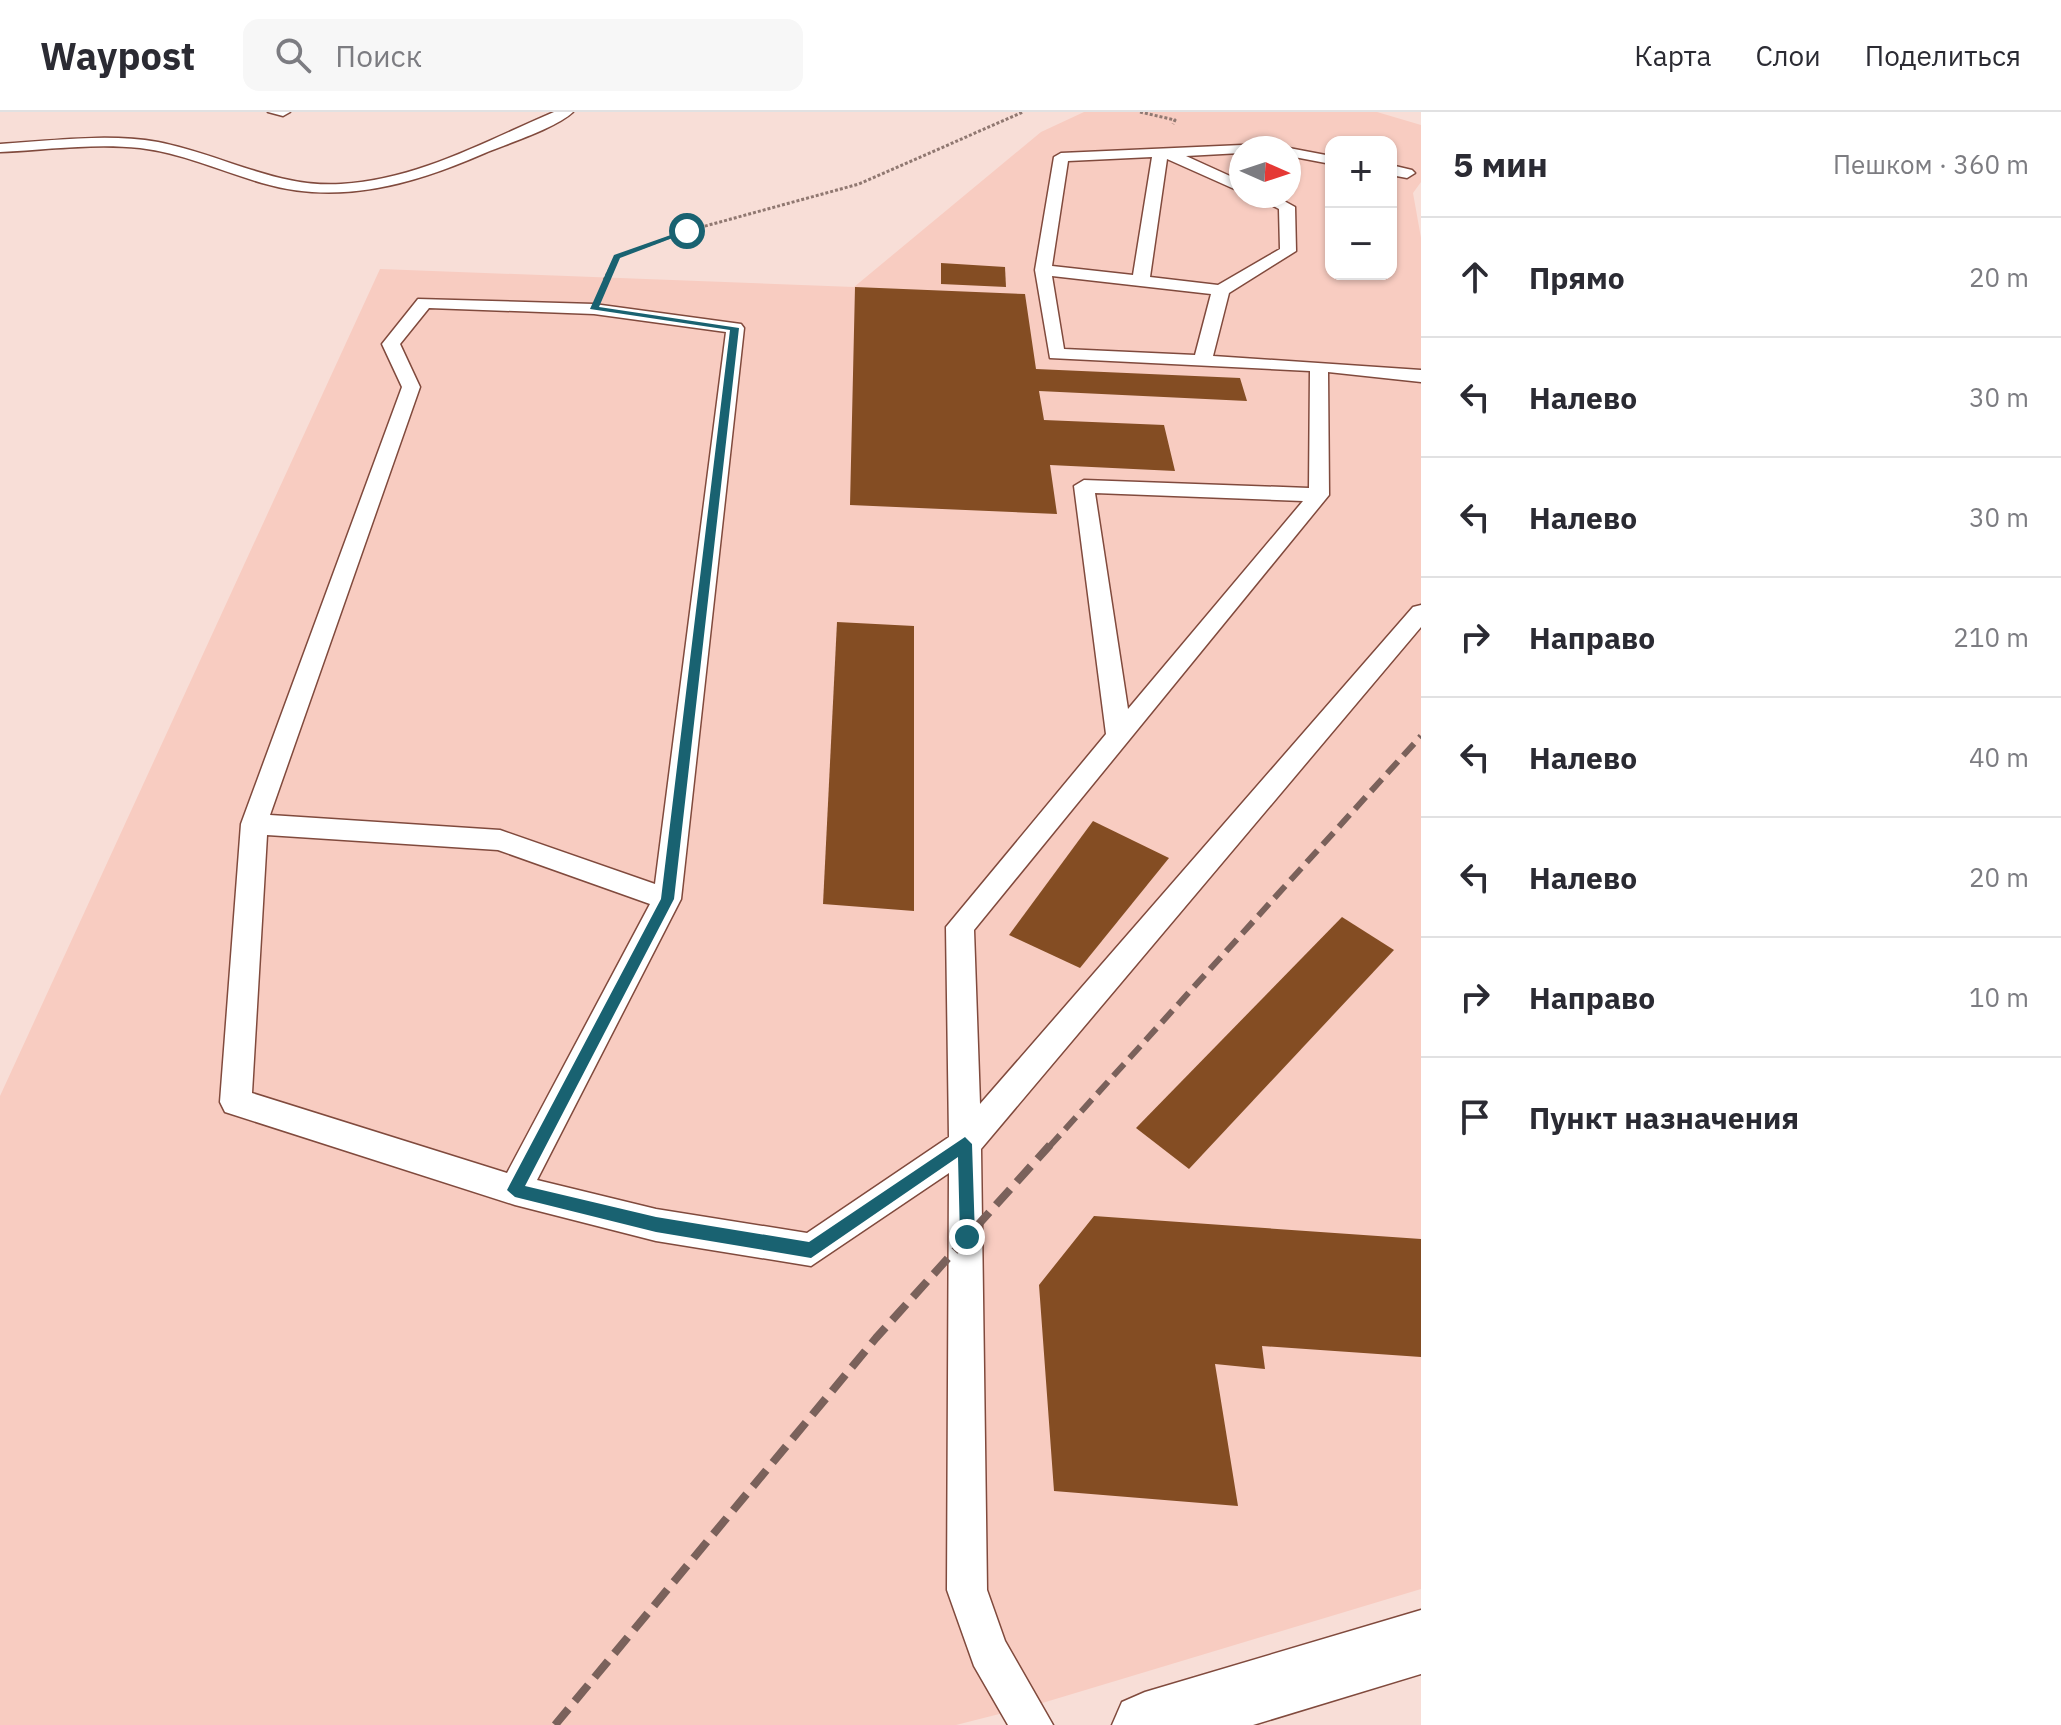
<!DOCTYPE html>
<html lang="ru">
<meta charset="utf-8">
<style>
body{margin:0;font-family:"IBM Plex Sans",sans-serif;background:#f7f7f7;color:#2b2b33}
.controls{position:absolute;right:24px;top:24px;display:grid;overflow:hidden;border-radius:16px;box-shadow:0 2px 6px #0004}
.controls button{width:72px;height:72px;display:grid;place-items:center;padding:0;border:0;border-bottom:2px solid #e1e1e2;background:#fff;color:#2b2b33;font:40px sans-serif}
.compass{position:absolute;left:1229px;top:24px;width:72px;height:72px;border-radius:50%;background:#fff;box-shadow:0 2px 6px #0004;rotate:93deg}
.stop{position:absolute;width:24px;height:24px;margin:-18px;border:6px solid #196271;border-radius:50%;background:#fff}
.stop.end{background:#196271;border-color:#fff;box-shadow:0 2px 8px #0008}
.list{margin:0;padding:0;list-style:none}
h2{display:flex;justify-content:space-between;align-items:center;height:104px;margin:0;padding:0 32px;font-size:34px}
h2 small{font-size:26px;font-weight:400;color:#7c7c81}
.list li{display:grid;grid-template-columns:52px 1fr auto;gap:24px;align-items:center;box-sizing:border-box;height:120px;padding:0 32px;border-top:2px solid #e1e1e2}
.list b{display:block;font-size:30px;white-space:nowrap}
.list em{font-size:26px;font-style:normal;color:#7c7c81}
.icon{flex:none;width:44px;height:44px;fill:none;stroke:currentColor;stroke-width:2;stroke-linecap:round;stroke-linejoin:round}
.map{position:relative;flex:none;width:1421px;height:1613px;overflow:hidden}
header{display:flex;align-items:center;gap:48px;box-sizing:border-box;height:112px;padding:0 40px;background:#fff;border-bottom:2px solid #e1e1e2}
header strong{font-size:38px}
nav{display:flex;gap:44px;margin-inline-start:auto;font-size:28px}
.search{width:560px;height:72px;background:#f7f7f7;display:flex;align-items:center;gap:20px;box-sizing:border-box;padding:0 28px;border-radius:16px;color:#7c7c81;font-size:30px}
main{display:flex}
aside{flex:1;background:#fff}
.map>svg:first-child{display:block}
.built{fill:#f8ccc1;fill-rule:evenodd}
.building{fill:#844d23}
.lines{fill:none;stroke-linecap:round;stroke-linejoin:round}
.lane-casing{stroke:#804a3d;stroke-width:3}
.street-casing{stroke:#804a3d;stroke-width:3}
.path{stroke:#907871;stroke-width:3;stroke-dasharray:3 2;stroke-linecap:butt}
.lane{fill:#fff;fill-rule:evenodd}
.street{fill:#fff;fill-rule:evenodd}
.rail-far1{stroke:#7a615b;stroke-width:6;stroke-dasharray:16 8;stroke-linecap:butt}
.rail{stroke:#7a615b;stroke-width:8;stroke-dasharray:21 10;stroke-linecap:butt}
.route{fill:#196271}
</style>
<header>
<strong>Waypost</strong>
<div class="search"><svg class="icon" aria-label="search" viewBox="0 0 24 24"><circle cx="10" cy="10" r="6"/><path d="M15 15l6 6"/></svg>Поиск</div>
<nav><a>Карта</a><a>Слои</a><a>Поделиться</a></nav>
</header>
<main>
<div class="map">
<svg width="1421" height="1613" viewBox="0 0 1421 1613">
<rect width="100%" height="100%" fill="#f8ded7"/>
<path class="built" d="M1084,0H1377L1421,13V70L1413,81L1421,126V1477L1039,1592L956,1613H0V984L380,157L854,175L1041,20ZM1331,30H1391V162H1331ZM1241,36H1289V84H1241Z"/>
<g class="building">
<polygon points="941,151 1005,155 1006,175 941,172"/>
<polygon points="855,175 1025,182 1036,257 1240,266 1247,289 1039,279 1044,308 1164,313 1175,359 1050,353 1057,402 850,393"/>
<polygon points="837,510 914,514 914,799 823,792"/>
<polygon points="1093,709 1169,746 1080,856 1009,823"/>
<polygon points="1342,805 1394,838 1189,1057 1136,1016"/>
<polygon points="1094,1104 1421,1127 1421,1245 1262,1234 1265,1257 1215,1252 1238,1394 1054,1379 1039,1173"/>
</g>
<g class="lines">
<g class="lane-casing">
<g id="lane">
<polygon points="268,0 290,0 283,4"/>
<path d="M554,0H573C556,16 509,31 485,41C414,72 340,94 262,71C221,59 182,41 140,36C93,31 46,38 0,40V32C52,29 106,21 158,30C220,42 277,76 341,72C417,68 486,29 554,0Z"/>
<path d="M1265,32L1272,36H1241V41L1186,44L1241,69V80L1167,47L1150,165L1218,173L1280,137L1279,97L1254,84H1275L1295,95L1296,139L1229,181L1213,244L1421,258V270L1328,260L1329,383L974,818L980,992L1413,495L1421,493V515L981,1037L987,1478L1005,1529L1053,1613H1008L974,1554L947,1478L949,1061L811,1154L656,1129L515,1093L225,1000L220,990L241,712L402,275L382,232L418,187L594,192L741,212L744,216L681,787L537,1068L656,1097L807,1121L949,1025L946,815L1106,622L1074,374L1084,368L1309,376L1310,259L1050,246L1035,158L1054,45L1061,41ZM1152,45L1133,163L1052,154L1068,49ZM1052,164L1211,182L1195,243L1064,237ZM429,196L594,202L726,220L655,772L500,718L270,703L420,275L400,232ZM1095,381L1303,389L1128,597ZM267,723L498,738L650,792L507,1061L252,981Z"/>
<polygon points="1287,36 1289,36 1331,44 1331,52 1289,44"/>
<polygon points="1391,53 1412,58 1415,61 1407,66 1391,63"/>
</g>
</g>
<g class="street-casing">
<polygon id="street" points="1421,1498 1421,1562 1253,1613 1112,1613 1122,1590 1145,1580"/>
</g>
<g class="path">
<polyline points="1140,0 1175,8 1173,12"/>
<polyline points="604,168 616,145 687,119 859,72 1023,0"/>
</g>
<use href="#lane" class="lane"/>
<use href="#street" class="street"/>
<polyline class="rail-far1" points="1049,1035 1421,624"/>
<polyline class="rail" points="555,1613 876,1226 1050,1033"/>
</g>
<polygon class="route" points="685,118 691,119 620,146 599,195 739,216 674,787 525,1074 656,1105 809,1130 965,1025 972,1032 975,1125 967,1133 960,1125 958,1045 811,1146 656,1120 515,1085 507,1078 661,787 730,218 590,197 614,143"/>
</svg>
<div class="controls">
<button>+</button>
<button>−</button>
</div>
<svg class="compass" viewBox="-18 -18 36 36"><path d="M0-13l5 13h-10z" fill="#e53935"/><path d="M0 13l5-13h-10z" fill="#7c7c81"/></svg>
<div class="stop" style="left:687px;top:119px"></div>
<div class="stop end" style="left:967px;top:1125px"></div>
</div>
<aside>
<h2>5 мин<small>Пешком · 360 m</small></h2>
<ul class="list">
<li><svg class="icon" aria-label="ahead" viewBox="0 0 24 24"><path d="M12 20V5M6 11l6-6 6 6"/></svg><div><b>Прямо</b></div><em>20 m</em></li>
<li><svg class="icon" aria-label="left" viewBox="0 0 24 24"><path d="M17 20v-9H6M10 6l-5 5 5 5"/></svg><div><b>Налево</b></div><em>30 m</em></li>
<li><svg class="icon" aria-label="left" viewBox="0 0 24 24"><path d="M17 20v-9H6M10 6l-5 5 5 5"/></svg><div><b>Налево</b></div><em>30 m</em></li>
<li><svg class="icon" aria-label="right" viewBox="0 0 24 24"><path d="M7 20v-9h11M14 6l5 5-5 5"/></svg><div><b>Направо</b></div><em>210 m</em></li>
<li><svg class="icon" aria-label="left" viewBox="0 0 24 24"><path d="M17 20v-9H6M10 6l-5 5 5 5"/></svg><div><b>Налево</b></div><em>40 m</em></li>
<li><svg class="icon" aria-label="left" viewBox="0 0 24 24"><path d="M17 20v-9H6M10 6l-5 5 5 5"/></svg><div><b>Налево</b></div><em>20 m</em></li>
<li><svg class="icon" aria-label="right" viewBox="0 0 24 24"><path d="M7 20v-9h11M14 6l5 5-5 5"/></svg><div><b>Направо</b></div><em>10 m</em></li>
<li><svg class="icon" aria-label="arrive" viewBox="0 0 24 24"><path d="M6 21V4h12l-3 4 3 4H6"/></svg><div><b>Пункт назначения</b></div></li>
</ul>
</aside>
</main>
